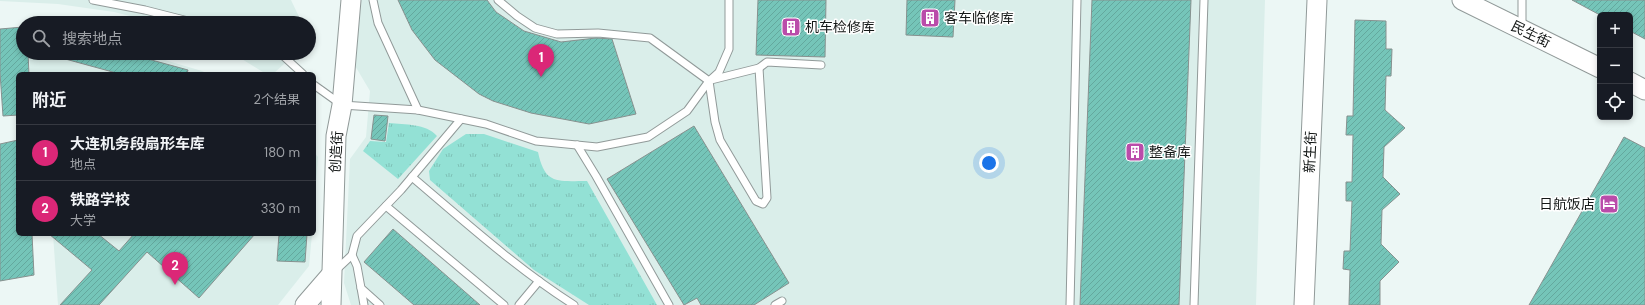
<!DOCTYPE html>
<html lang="zh">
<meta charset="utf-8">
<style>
body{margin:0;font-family:"DM Sans","Noto Sans SC",sans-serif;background:#20242c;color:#f1f3f6}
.controls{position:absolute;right:12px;top:12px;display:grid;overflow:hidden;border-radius:6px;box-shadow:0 2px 6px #0003}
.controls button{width:36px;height:36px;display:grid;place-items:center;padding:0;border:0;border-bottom:1px solid #363941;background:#171b24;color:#f1f3f6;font:20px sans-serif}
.you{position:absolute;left:989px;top:163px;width:14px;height:14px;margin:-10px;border:3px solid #fff;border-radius:50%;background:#1a73e8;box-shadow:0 0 0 6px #1a73e833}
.badge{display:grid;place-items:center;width:26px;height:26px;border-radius:50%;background:#db2777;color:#fff;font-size:13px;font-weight:700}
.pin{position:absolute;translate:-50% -33px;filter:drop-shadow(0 1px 2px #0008)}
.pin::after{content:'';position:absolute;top:21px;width:14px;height:12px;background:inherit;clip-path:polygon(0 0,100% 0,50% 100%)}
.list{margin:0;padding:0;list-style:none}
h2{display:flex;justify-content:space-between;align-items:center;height:52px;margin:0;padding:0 16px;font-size:17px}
h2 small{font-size:13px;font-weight:400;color:#9ea1a6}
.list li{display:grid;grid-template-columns:26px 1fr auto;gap:12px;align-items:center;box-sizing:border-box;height:56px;padding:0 16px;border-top:1px solid #363941}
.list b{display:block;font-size:15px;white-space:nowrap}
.list p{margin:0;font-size:13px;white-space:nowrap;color:#9ea1a6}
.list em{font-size:13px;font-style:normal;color:#9ea1a6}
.icon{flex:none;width:22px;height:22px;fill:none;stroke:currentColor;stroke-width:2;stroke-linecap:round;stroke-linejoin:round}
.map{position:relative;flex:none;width:1645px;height:305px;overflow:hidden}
.search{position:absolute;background:#171b24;box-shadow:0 2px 6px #0003;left:16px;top:16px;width:300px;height:44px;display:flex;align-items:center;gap:10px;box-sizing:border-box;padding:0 14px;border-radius:22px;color:#9ea1a6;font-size:15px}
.panel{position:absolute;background:#171b24;box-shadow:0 2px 6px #0003;left:16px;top:72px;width:300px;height:164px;border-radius:6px}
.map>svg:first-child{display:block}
.built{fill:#daeeea}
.grass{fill:url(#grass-tufts)}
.building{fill:url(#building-hatch);stroke:#87918f}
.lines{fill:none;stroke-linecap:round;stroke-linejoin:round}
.lane-casing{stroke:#919a99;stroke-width:9}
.secondary-casing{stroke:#919a99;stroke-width:21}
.lane{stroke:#fff;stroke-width:7}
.secondary{stroke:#fff;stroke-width:19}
.labels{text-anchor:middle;stroke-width:3;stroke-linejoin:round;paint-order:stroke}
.poi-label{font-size:14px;fill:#131716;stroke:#fff;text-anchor:start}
.street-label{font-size:14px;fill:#131716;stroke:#fff}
</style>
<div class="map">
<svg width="1645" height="305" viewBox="0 0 1645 305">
<defs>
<pattern id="grass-tufts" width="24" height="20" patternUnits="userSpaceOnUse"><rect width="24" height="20" fill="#93e1d5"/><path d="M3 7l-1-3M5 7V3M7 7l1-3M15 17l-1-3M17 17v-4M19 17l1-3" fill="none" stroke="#7ec0b6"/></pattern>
<pattern id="building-hatch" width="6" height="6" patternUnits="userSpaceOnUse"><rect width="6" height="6" fill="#75c5b9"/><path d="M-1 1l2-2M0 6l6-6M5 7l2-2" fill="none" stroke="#64a89e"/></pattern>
</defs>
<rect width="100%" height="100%" fill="#ecf7f5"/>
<g class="built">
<polygon points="0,0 291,0 302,23 158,23 114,12 58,4 0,1"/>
<polygon points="358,0 1265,0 1256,305 351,305 344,283 350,159 366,137 370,91 354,64"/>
<polygon points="29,53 141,53 202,71 208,74 30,74"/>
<polygon points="232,53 296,53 273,74 266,74"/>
<polygon points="314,152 318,157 314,208"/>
<polygon points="53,234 312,234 309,266 278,305 58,305"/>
</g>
<g class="grass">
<path d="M389,123C405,125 426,123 437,136L398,179L363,151L370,141L386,142Z"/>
<path d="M466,134H484L538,152C545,185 557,181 587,181L657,305H589L534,270L430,180L429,171L443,149Z"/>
</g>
<g class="building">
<polygon points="398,0 487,0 496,12 524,31 561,42 596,38 612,39 636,114 589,124 531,113 493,101 479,94 435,60 412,30"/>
<polygon points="758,0 826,0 825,57 756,55"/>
<polygon points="907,0 955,0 953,37 906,35"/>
<polygon points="1092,0 1191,0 1179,305 1080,305"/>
<polygon points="1572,0 1645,0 1645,39 1630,31 1630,15 1600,15"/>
<polygon points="1355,20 1386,21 1386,49 1392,49 1391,76 1386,76 1385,110 1405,128 1384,147 1383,177 1400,194 1382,210 1381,244 1399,262 1380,281 1380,305 1349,305 1350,270 1343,269 1344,251 1350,251 1352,201 1346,201 1346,182 1352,182 1353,135 1346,135 1347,116 1353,116"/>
<polygon points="23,27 23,53 28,53 29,74 18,74 18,115 3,116 0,73 0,29"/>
<polygon points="59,53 126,53 188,70 187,74 120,74 58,57"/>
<polygon points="374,115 388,116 385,141 371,139"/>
<polygon points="694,126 789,283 754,305 701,305 697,298 684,305 607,179"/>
<polygon points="1624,137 1645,148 1645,305 1529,305"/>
<polygon points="18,140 18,234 32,234 34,275 0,281 0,144"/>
<polygon points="393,229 480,305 414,305 364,262"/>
<polygon points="49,234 98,234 119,251 134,234 255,234 199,298 147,252 99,305 60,305 92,270"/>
<polygon points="279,234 307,234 305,262 277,261"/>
</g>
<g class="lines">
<g class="lane-casing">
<g id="lane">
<polyline points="93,0 145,10 196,23"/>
<polyline points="373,0 378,23 418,110"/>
<polyline points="498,0 517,16 535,28 557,34 598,33 650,38 709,81 715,122 720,140 756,201 763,204 767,198 759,68"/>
<polyline points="1522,27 1522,0"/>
<polyline points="280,53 303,74"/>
<polyline points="711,80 759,68 767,62 821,65"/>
<polyline points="314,85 342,105 418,110 486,124 536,141 597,147 648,137 687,111 709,81 719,72 729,49 729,0"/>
<polyline points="577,145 596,176 669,305"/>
<path d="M412,177C464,221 516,268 574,305"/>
<polyline points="386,206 504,305"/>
<polyline points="352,255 357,266 361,288 380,305"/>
<polyline points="335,271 352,255 357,236 401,190 461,119"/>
<polyline points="361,288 364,305"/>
<polyline points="519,305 539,281"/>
<polyline points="775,305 782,301"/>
<polyline points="1070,305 1077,0"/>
<polyline points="1194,305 1204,0"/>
</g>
</g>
<g class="secondary-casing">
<g id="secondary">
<polyline points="1462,0 1600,68"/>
<polyline points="1630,82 1645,90"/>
<polyline points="305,305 331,275"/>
<polyline points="331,305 336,136 342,105 351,0"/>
<polyline points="1304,305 1317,0"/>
</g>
</g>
<use href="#lane" class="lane"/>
<use href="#secondary" class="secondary"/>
</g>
<defs>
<g id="building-square" transform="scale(1)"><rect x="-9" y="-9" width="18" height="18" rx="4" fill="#ba4caa" stroke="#fff"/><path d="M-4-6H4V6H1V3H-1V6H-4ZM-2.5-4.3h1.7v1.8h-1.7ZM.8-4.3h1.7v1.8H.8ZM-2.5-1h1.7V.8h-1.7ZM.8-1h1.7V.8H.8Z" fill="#fff"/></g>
<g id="hotel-square" transform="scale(1)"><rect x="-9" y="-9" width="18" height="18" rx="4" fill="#ba4caa" stroke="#fff"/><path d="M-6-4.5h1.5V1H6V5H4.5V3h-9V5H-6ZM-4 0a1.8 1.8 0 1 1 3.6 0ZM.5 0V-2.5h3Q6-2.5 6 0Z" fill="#fff"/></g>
</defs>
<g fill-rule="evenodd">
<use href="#building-square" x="930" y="18"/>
<use href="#building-square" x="791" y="27"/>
<use href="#building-square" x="1135" y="152"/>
<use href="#hotel-square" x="1609" y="204"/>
</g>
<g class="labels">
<g class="poi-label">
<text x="944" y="23">客车临修库</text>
<text x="805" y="32">机车检修库</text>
<text x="1149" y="157">整备库</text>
<text x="1595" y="209" text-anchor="end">日航饭店</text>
</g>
<g class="street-label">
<text transform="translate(1531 34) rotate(26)" y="5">民生街</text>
<text transform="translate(336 152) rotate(-86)" y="5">创造街</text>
<text transform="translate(1310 152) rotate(-87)" y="5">新生街</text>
</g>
</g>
</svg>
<div class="controls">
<button>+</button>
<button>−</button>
<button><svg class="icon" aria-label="locate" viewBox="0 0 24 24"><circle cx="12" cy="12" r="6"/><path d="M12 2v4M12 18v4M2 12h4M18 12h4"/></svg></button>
</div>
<div class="you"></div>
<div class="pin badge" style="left:541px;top:77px">1</div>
<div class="pin badge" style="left:175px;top:285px">2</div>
<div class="search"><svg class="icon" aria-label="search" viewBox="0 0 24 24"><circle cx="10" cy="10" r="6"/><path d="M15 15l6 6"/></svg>搜索地点</div>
<section class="panel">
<h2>附近<small>2个结果</small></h2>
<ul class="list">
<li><span class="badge">1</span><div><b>大连机务段扇形车库</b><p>地点</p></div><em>180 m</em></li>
<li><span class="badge">2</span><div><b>铁路学校</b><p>大学</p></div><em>330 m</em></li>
</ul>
</section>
</div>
